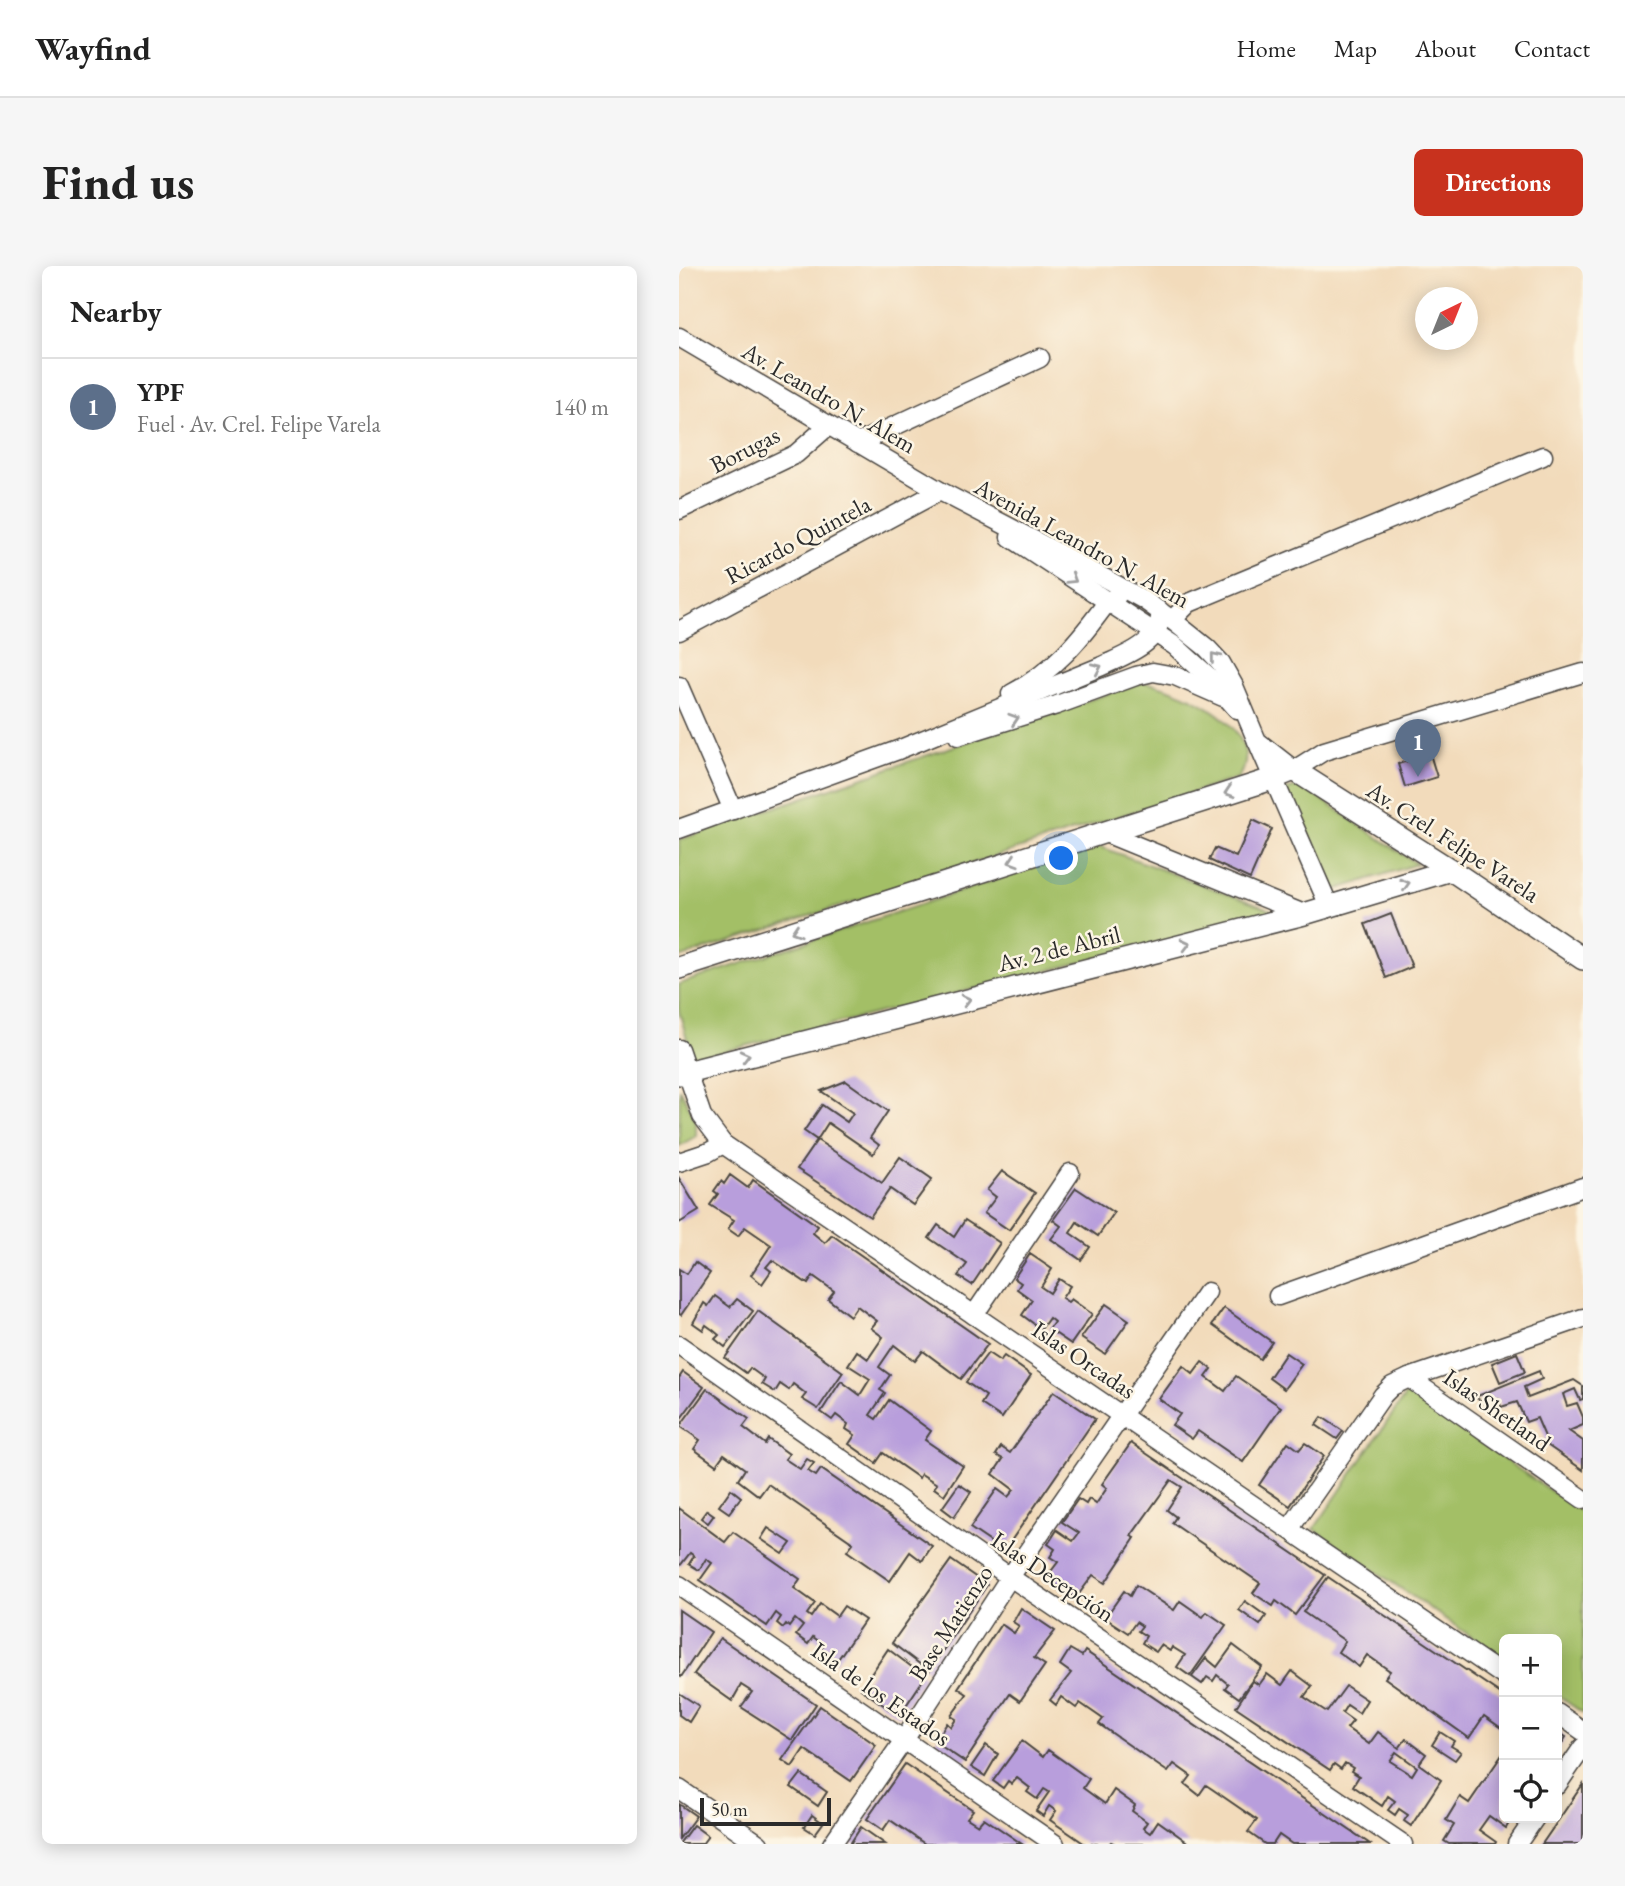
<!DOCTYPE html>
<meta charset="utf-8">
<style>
body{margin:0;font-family:"EB Garamond",serif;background:#f6f6f6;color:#222}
.controls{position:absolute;right:21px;bottom:21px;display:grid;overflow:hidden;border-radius:10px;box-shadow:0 4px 18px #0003}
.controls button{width:63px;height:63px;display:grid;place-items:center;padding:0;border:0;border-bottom:2px solid #e0e0e0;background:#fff;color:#222;font:35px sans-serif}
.compass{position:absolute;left:736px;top:21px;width:63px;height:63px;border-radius:50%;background:#fff;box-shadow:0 4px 18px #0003;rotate:43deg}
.scale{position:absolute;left:21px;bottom:18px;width:131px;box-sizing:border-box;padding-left:7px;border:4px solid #2b2b2b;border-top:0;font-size:19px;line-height:24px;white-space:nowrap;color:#2b2b2b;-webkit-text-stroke:5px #fcf5e5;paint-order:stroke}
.you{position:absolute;left:383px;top:593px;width:24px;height:24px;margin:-18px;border:5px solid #fff;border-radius:50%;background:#1a73e8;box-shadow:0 0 0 10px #1a73e833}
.badge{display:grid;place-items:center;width:46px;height:46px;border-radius:50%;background:#c8321e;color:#fff;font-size:23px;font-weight:700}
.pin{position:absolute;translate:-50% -58px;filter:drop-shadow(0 2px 4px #0008)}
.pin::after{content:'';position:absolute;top:37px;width:24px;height:21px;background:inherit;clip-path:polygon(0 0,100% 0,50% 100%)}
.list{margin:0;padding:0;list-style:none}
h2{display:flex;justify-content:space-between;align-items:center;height:91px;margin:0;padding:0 28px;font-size:30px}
h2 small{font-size:23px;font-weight:400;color:#767676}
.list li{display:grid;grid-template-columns:46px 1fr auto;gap:21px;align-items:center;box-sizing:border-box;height:98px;padding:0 28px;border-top:2px solid #e0e0e0}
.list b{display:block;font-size:26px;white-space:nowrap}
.list p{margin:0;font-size:23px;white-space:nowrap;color:#767676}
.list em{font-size:23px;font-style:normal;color:#767676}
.icon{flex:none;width:38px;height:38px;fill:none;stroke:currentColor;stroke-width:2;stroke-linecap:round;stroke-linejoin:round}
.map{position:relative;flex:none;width:904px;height:1578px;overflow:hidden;border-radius:10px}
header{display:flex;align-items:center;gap:42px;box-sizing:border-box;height:98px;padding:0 35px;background:#fff;border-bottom:2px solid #e0e0e0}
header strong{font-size:33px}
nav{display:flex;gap:38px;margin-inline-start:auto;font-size:24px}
.intro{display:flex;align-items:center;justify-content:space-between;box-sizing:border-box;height:168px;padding:0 42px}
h1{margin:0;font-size:49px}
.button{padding:18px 32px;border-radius:10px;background:#c8321e;color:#fff;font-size:24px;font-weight:700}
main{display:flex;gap:42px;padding:0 42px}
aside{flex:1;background:#fff;border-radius:10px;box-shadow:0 4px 18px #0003}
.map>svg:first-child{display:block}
.green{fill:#a3bf66;stroke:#677548;stroke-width:2}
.building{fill:#b89edc;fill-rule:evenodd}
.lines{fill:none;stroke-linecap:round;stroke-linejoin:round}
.minor-casing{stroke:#494541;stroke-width:21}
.major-casing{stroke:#494541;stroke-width:24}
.minor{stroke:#fff;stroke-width:18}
.major{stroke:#fff;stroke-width:21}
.oneway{stroke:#a0a0a0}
.labels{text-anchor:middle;stroke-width:5;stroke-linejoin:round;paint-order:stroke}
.street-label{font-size:24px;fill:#2b2b2b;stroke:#fcf5e5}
</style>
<header>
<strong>Wayfind</strong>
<nav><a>Home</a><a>Map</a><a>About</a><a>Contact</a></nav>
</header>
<div class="intro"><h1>Find us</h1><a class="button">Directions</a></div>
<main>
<aside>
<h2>Nearby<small></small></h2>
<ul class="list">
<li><span class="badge" style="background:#5c6f8a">1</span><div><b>YPF</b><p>Fuel · Av. Crel. Felipe Varela</p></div><em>140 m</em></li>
</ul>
</aside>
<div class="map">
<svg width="904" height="1578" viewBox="0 0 904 1578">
<rect width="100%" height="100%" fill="#fcf5e5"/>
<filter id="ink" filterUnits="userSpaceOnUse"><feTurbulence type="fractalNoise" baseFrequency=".0143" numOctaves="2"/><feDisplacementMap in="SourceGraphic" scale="14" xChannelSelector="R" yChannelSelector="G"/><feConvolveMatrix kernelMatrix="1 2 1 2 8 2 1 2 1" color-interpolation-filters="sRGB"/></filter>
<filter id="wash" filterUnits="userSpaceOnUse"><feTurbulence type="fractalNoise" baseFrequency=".00686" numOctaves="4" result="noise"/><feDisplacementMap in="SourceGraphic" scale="28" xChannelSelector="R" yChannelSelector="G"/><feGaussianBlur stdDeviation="1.57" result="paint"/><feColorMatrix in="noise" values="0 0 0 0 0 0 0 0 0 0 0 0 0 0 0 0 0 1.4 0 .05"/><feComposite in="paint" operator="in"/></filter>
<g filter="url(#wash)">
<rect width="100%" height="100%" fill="#f2dbbb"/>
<g class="green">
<path d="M463,416C499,421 571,453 566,497C565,502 561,508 559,512L0,692V574Z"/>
<polygon points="623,520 738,598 656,624 606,524"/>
<polygon points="419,580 600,647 14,793 0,745 0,718"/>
<polygon points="1,823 17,855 17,870 0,880"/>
<polygon points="728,1127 904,1247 904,1447 878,1429 878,1373 825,1373 825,1393 635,1263"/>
</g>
<g id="blocks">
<g class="building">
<polygon points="751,488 758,511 726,521 719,498"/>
<polygon points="574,554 593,563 571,613 530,594 536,582 557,591"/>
<polygon points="712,648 733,701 707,712 686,658"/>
<polygon points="167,815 209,845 191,872 200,879 194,888 149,857 138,874 125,865 143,839 168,856 174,847 142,825"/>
<polygon points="138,874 203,917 221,891 253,913 234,939 211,923 191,951 118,903"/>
<polygon points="323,905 356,927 330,964 305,947 317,931 308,924"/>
<polygon points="51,909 69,922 74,914 139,960 134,967 146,977 153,969 309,1078 282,1113 244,1085 236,1095 215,1079 200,1101 211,1109 201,1124 206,1127 191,1149 197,1153 210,1134 252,1165 246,1174 284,1200 265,1229 255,1222 258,1218 242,1208 240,1212 204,1187 197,1197 170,1178 176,1169 167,1163 169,1158 157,1149 153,1154 142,1146 162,1115 181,1129 191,1113 169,1099 178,1085 189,1093 204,1071 192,1062 198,1055 178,1040 171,1050 149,1033 155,1025 134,1010 129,1018 93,994 87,1001 92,1005 83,1018 72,1009 92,979 66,961 59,970 49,963 55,954 31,939 39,928 35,925 42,915 45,918"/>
<polygon points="0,912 20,945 0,957"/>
<polygon points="397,922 435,947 419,970 398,956 391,967 411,981 402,994 372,973 382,960 374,954"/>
<polygon points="286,954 321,977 293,1019 279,1010 288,998 250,972 259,959 275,971"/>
<polygon points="351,988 373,1003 362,1021 371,1027 380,1013 391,1020 383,1032 389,1036 392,1033 413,1048 392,1078 370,1063 375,1056 370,1052 362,1063 343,1049 353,1034 338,1023 342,1017 335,1012"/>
<polygon points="16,996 31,1007 2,1049 0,1048 0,1003 8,1008"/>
<polygon points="36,1030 51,1041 58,1033 74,1045 46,1081 36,1073 40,1069 34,1064 27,1059 24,1064 14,1057 25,1037 29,1040"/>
<polygon points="427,1038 450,1054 426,1088 402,1072"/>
<polygon points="545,1042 593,1076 581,1093 533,1059"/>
<polygon points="79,1045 164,1106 139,1143 123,1133 127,1128 114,1118 110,1124 101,1118 96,1126 83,1118 86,1113 71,1102 67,1107 46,1092"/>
<polygon points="309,1087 321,1095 325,1090 352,1109 323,1152 302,1138 307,1130 287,1116"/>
<polygon points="607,1087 623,1098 605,1123 590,1112"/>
<polygon points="838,1087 846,1106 821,1116 813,1097"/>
<polygon points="523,1096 533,1103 527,1111 546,1125 557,1110 602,1141 564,1196 519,1165 513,1173 493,1159 501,1148 480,1133 504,1100 514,1108"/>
<polygon points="860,1105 863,1113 845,1121 849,1132 895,1114 904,1120 904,1133 901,1134 896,1123 884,1128 888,1140 898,1137 904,1151 904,1159 890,1165 904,1175 904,1204 865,1177 867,1173 858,1152 847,1156 838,1136 822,1141 819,1132 806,1137 796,1131"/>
<polygon points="4,1106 25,1121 0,1155 0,1112"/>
<polygon points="28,1123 70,1153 64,1161 86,1178 89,1173 110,1188 106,1193 121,1203 128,1193 135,1197 129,1205 137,1210 142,1203 253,1280 243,1295 231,1286 211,1315 168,1285 174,1277 89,1218 80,1230 59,1214 66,1203 45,1188 37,1199 15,1183 21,1174 1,1160"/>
<polygon points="375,1125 416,1153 325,1285 291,1262 318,1223 329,1231 335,1224 314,1208 324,1193 317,1189 322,1181 331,1187"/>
<polygon points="643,1151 664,1165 658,1173 637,1159"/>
<polygon points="609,1176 620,1184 626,1177 645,1190 611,1240 580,1219"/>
<polygon points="452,1177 646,1309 616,1349 597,1335 594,1340 574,1327 581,1317 493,1257 497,1251 488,1244 503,1221 492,1214 452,1270 456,1272 426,1317 414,1309 397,1332 367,1312 379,1296 371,1291 376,1283 369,1278 378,1264 394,1275 400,1267 383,1256 399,1233 407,1238 410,1233 417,1238 428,1222 423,1218"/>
<polygon points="280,1218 292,1226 275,1251 263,1242"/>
<polygon points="52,1223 62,1231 50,1247 40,1240"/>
<polygon points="0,1242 46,1276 54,1266 121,1313 115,1322 136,1337 128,1348 132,1351 141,1338 158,1350 165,1340 186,1354 157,1396 141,1385 145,1379 134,1371 129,1378 117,1369 124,1360 116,1353 110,1361 107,1358 104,1362 98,1357 102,1351 97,1347 88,1360 21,1314 33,1297 27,1293 20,1304 10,1298 15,1290 11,1287 0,1301"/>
<polygon points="28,1244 35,1249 29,1257 22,1252"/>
<polygon points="89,1262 112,1277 104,1288 82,1273"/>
<polygon points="272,1294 308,1319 250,1405 213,1377"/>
<polygon points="649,1311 825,1430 825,1464 805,1450 790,1472 706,1412 711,1405 688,1389 680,1401 659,1386 666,1375 624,1346"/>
<polygon points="457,1319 495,1344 501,1335 524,1351 528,1346 547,1359 511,1410 498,1401 506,1389 493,1381 491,1385 482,1379 477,1386 463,1377 467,1370 459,1365 463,1360 457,1356 449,1367 426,1352 445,1325 451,1330"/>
<polygon points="566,1335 587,1350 581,1359 560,1344"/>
<polygon points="342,1342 376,1365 355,1392 366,1399 341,1435 331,1428 286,1496 256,1476 268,1457 272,1461 277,1453 272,1450 288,1428 279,1422 322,1358 335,1367 340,1360 334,1356"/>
<polygon points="0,1344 32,1366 2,1411 0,1409"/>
<polygon points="41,1372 137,1438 113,1474 62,1441 73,1426 62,1419 53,1435 15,1408"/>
<polygon points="554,1379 583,1401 560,1432 546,1422 549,1418 538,1409 534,1415 528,1411 523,1418 513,1411 527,1392 538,1401"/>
<polygon points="209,1383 246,1411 220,1450 182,1423"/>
<polygon points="391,1383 403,1390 406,1385 691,1578 613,1578 600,1569 594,1578 586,1578 569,1566 578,1554 533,1523 527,1519 520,1529 506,1518 512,1510 495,1498 489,1506 483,1502 420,1458 424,1453 401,1437 397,1442 382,1431 377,1439 371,1434 392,1407 381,1399"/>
<path d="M613,1405L633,1420L625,1431L648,1446L667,1420L688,1434L680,1447L668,1439L663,1447L674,1455L668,1462L690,1478L699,1466L720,1482L727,1473L747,1488L740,1498L762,1514L732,1560L725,1555L729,1549L720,1543L716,1549L709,1544L716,1535L709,1530L703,1540L674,1520L680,1510L672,1505L674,1502L666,1497L662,1503L655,1498L651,1504L557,1441L574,1415L580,1419L588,1408L603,1419ZM717,1486L738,1501L733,1509L711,1495Z"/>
<polygon points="0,1427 20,1440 10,1456 0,1449"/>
<polygon points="141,1440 197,1479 172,1515 125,1483 113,1501 103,1494"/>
<polygon points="878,1465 887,1471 878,1485"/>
<polygon points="761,1466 775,1475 772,1480 782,1486 776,1494 753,1479"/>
<polygon points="343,1475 364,1491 369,1484 410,1513 404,1522 426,1538 435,1524 456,1539 453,1545 468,1556 464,1562 471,1567 479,1555 511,1578 436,1578 432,1576 430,1578 406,1578 371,1554 377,1545 370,1540 364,1550 357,1545 370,1526 365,1523 358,1533 348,1526 351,1522 338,1512 333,1518 329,1515 324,1522 314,1515"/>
<polygon points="307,1479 319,1488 306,1510 292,1501"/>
<polygon points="825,1486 825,1552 833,1552 827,1562 810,1550 800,1564 817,1576 816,1578 770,1578 765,1575 775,1559 767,1554 781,1531 790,1537"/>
<polygon points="226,1498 294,1544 288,1552 299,1559 305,1552 343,1578 246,1578 211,1554 204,1564 188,1553"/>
<polygon points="122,1508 148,1526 139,1540 112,1521"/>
<polygon points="904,1518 904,1578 863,1578 876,1559"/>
<polygon points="0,1538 17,1550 0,1573"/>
<polygon points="133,1549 144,1557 136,1568 125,1561"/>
<polygon points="14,1559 29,1570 23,1578 0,1578"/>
<polygon points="182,1561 206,1578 171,1578"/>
</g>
</g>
</g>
<g filter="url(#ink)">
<use href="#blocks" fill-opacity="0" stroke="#494541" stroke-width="2"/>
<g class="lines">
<g class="minor-casing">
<g id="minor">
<polyline points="0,71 261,225 393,294 465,334 493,354 528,382 542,397 555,420 578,475 615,504 645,485 904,407"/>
<polyline points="179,177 361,92"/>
<polyline points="0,244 117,188 149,160"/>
<polyline points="331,271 496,380 529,410 558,443"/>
<polyline points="493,354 510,337 864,190"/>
<polyline points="0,365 261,225"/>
<polyline points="0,420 54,544"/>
<path d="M332,428C375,405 400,375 429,335L438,330"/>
<polyline points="279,470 378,439 457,410 474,406 496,410 544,431"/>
<polyline points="578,475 650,640"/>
<path d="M0,563L219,484L423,400C446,389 485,376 481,345"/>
<polyline points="424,566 625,648"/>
<polyline points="0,783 23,850 44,878 825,1410"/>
<polyline points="0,896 30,886 44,878"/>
<polyline points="599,1030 904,921"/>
<polyline points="295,1049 391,907"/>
<polyline points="0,1079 331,1311 724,1578"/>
<polyline points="730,1112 904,1052"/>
<polyline points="611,1262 704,1129 713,1120 730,1112 904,1233"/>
<polyline points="0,1319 376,1578"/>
<polyline points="878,1447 904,1465"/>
<polyline points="878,1519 904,1481"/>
<polyline points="0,1523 80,1578"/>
<polyline points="153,1578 225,1474 331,1311 528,1026"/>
<polyline points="838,1578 856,1552"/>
</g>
</g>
<g class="major-casing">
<g id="major">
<polyline points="0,702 593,513 615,504 772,604 904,693"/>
<polyline points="0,808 625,648 772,604"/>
</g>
</g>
<use href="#minor" class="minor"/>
<use href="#major" class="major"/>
</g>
<defs><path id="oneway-chevron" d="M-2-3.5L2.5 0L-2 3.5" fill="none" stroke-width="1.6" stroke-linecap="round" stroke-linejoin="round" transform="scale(1.75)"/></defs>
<g class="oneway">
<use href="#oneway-chevron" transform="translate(393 313) rotate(32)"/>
<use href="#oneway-chevron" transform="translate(536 391) rotate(-129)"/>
<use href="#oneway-chevron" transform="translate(418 402) rotate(-24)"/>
<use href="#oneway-chevron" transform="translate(335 453) rotate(-18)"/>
<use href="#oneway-chevron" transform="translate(550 526) rotate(162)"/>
<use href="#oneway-chevron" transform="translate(334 595) rotate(162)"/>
<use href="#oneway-chevron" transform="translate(726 618) rotate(-17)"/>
<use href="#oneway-chevron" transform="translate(117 665) rotate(162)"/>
<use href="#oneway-chevron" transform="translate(507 678) rotate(-14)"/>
<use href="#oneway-chevron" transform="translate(287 734) rotate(-14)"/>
<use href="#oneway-chevron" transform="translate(66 790) rotate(-14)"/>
</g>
</g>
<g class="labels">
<g class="street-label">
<text transform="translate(150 132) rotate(30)" y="8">Av. Leandro N. Alem</text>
<text transform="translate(66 184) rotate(-27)" y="8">Borugas</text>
<text transform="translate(119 274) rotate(-28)" y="8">Ricardo Quintela</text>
<text transform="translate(403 277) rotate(29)" y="8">Avenida Leandro N. Alem</text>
<text transform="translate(774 576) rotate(33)" y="8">Av. Crel. Felipe Varela</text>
<text transform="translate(380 683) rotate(-14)" y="8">Av. 2 de Abril</text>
<text transform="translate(405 1094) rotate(34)" y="8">Islas Orcadas</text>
<text transform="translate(818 1144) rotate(35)" y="8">Islas Shetland</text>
<text transform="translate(374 1311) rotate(34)" y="8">Islas Decepción</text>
<text transform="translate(272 1357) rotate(-57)" y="8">Base Matienzo</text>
<text transform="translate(202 1428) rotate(35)" y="8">Isla de los Estados</text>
</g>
</g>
</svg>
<div class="controls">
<button>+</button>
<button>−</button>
<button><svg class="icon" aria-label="locate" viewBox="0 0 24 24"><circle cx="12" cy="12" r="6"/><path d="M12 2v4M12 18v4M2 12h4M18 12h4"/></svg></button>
</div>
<svg class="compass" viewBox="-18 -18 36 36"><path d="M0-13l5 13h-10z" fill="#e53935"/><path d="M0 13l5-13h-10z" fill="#767676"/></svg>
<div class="scale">50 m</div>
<div class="you"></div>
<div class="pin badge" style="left:739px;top:511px;background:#5c6f8a">1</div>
</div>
</main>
